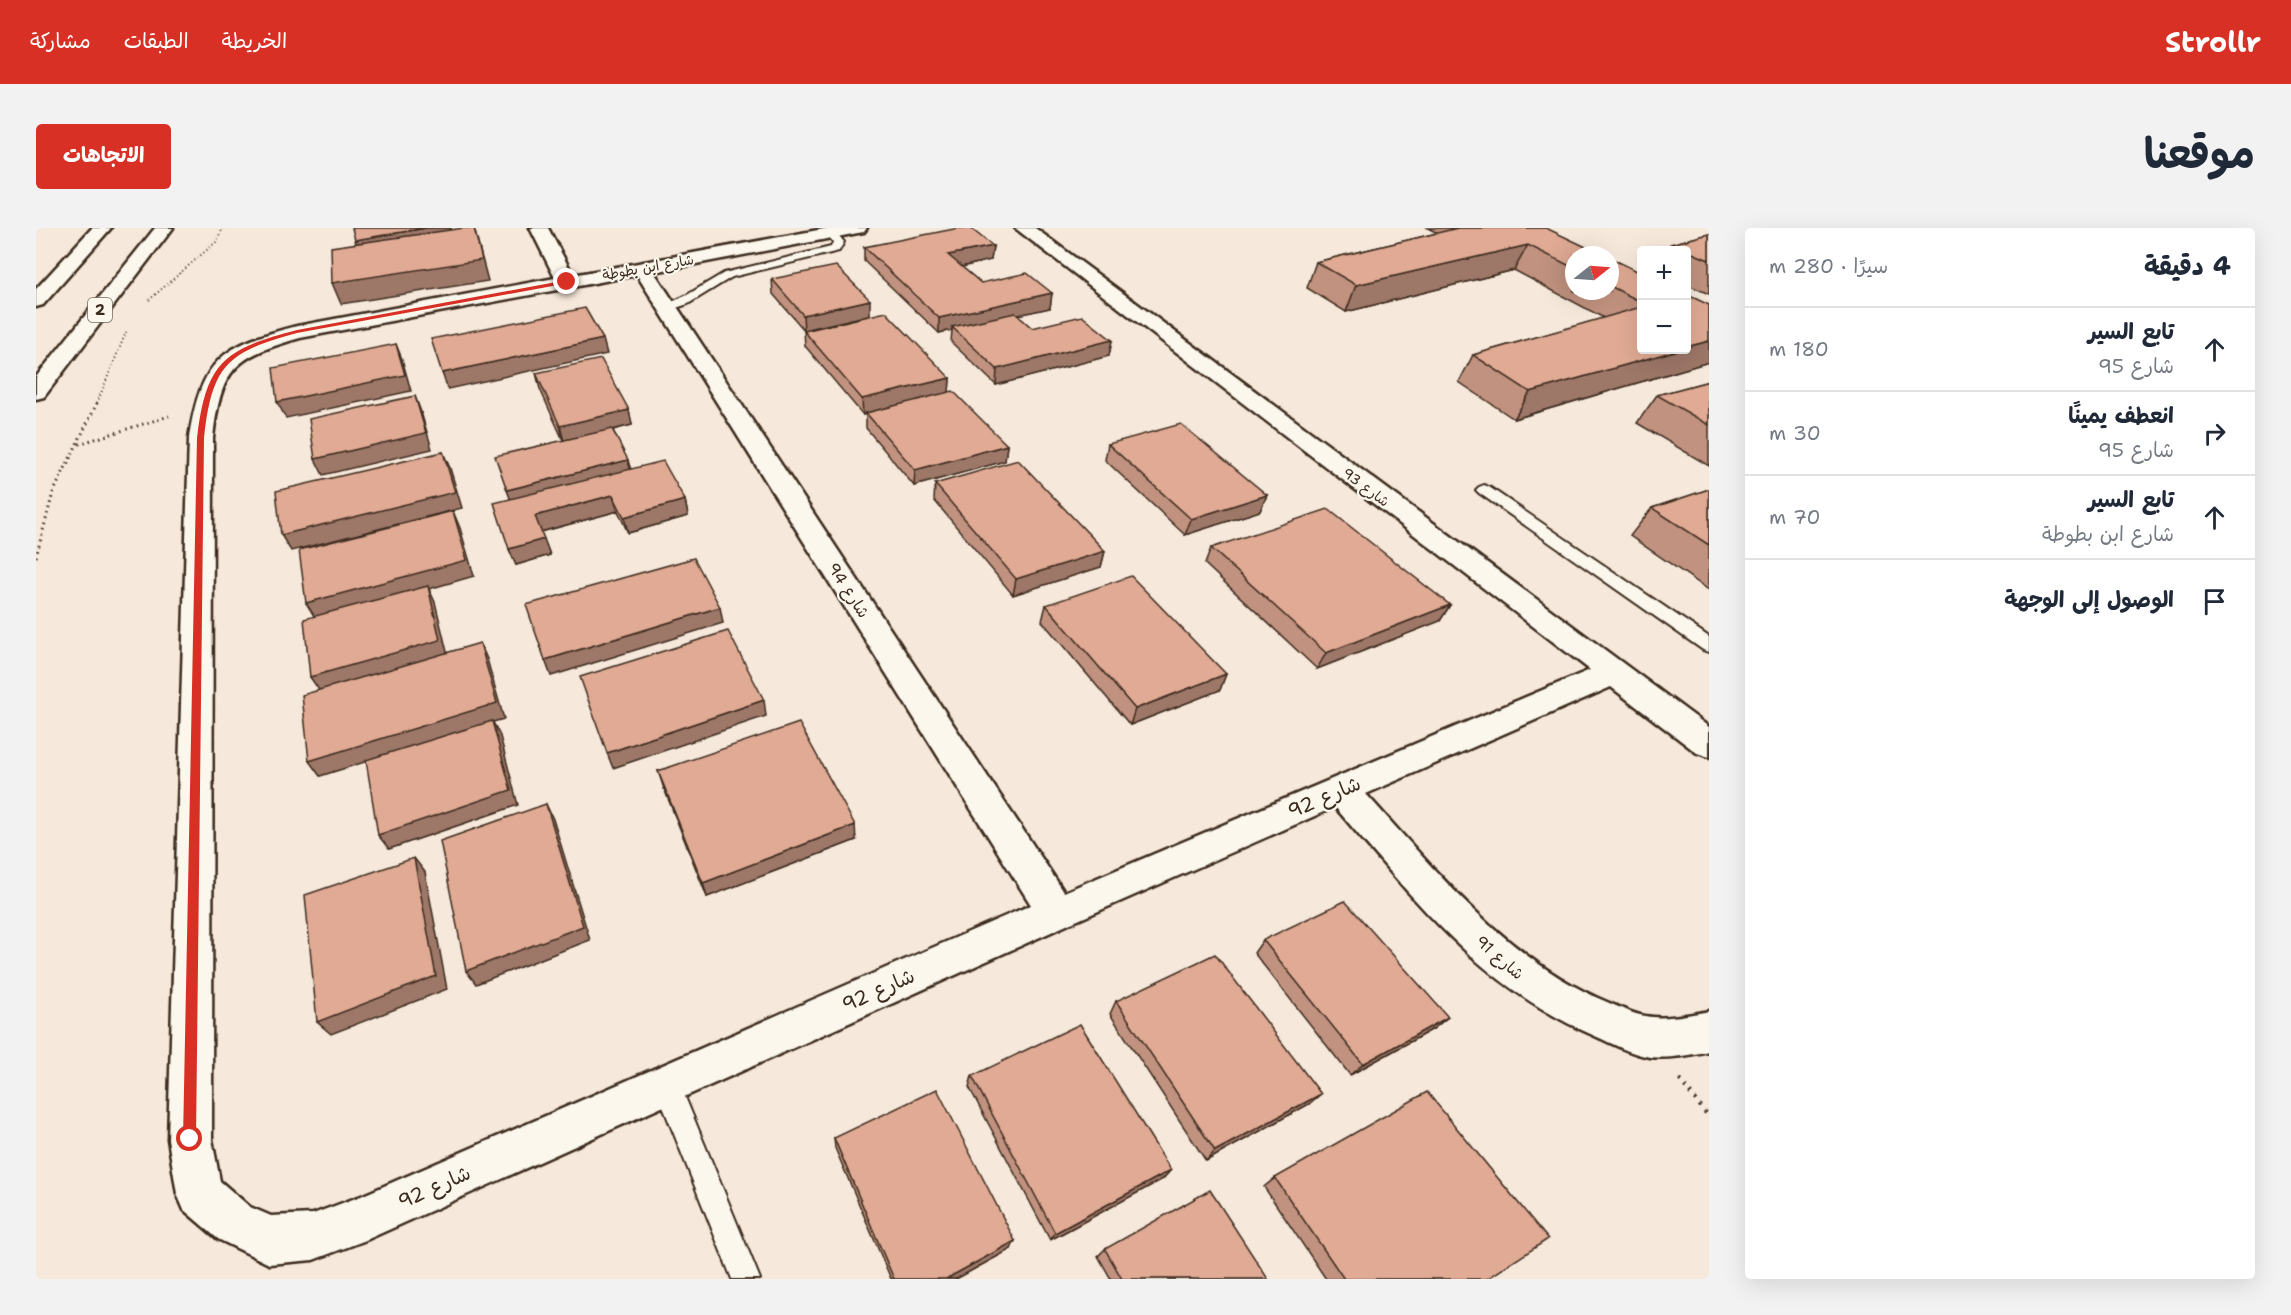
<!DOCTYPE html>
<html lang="ar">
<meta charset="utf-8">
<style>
body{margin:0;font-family:"Shantell Sans","Playpen Sans Arabic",sans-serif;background:#f2f2f3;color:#1f2937;direction:rtl}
.controls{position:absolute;right:18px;top:18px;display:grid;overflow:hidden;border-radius:6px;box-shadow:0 6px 24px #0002}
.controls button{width:54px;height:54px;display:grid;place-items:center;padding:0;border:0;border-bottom:2px solid #e0e1e3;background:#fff;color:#1f2937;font:30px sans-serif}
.compass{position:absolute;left:1529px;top:18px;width:54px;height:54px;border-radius:50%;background:#fff;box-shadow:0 6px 24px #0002;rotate:73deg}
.stop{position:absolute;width:18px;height:18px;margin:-14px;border:4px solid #d93025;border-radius:50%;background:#fff}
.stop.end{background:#d93025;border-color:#fff;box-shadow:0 2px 6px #0008}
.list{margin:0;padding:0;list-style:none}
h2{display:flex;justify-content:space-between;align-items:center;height:78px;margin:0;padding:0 24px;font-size:26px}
h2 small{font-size:20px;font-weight:400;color:#747a83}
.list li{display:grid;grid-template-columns:39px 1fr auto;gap:18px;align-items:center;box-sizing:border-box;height:84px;padding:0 24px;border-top:2px solid #e0e1e3}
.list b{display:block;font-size:22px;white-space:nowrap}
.list p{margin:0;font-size:20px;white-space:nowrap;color:#747a83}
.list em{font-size:20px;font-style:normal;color:#747a83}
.icon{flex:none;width:33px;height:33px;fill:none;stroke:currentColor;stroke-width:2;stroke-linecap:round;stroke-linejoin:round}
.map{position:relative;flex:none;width:1673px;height:1051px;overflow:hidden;direction:ltr;border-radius:6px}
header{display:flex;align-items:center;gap:36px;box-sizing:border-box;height:84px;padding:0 30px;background:#d93025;color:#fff}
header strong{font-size:28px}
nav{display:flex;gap:33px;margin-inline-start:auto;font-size:21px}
.intro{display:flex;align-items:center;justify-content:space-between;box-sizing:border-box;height:144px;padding:0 36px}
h1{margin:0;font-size:42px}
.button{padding:15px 27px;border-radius:6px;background:#d93025;color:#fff;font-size:21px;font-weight:700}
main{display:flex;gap:36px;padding:0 36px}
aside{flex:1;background:#fff;border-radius:6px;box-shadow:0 6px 24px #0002}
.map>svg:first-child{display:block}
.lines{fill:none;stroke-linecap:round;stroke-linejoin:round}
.service-casing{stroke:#3b2a1e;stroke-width:4}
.minor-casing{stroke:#3b2a1e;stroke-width:5}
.primary-casing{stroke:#3b2a1e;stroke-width:5}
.path-far2{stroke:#3b2a1e;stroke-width:2;stroke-dasharray:1 3;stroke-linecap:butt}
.path-far1{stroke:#3b2a1e;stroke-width:3;stroke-dasharray:1.5 4;stroke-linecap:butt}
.path{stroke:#3b2a1e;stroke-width:4.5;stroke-dasharray:2 6;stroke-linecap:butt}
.service{fill:#fbf7ec;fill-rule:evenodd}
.minor{fill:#fbf7ec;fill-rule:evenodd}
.primary{fill:#fbf7ec;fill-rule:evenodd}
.wall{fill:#c1927f;stroke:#3b2a1e;stroke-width:1.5}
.shaded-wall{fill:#9d7768;stroke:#3b2a1e;stroke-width:1.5}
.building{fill:#e0aa94;stroke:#3b2a1e;stroke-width:1.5}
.route{fill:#d93025}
.labels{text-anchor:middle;stroke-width:4.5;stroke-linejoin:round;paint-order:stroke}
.far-street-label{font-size:14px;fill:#3b2a1e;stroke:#fbf7ec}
.shield{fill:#fbf7ec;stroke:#75685c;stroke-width:1.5}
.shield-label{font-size:15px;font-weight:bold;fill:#3b2a1e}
.street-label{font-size:16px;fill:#3b2a1e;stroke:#fbf7ec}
.near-street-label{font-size:20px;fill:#3b2a1e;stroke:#fbf7ec}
</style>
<header>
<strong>Strollr</strong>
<nav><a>الخريطة</a><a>الطبقات</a><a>مشاركة</a></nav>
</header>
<div class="intro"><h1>موقعنا</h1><a class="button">الاتجاهات</a></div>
<main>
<aside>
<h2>4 دقيقة<small>سيرًا · 280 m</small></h2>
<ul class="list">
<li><svg class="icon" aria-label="ahead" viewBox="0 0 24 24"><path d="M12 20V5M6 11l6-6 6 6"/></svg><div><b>تابع السير</b><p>شارع 95</p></div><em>180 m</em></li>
<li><svg class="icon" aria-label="right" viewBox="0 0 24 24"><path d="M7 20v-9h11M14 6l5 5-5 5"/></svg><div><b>انعطف يمينًا</b><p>شارع 95</p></div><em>30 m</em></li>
<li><svg class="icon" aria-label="ahead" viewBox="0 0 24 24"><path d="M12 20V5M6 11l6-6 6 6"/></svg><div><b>تابع السير</b><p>شارع ابن بطوطة</p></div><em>70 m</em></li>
<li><svg class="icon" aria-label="arrive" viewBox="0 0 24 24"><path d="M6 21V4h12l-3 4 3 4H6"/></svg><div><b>الوصول إلى الوجهة</b></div></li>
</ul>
</aside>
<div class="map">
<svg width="1673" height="1051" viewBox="0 0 1673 1051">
<rect width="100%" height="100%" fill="#f6e8da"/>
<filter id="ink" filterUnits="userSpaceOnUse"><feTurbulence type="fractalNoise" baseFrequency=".0167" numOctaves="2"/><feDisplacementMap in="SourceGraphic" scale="12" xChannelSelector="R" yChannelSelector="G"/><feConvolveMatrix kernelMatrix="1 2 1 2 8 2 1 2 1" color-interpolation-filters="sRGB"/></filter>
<g filter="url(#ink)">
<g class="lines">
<g class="service-casing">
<g id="service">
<polygon points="795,2 799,3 808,14 803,23 696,49 652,76 631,83 625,79 651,67 688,45 795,19 797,14 790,5"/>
<polygon points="1448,257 1453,259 1673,409 1673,424 1667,422 1443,265 1440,262 1443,259"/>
<polygon points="631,843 640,847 724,1051 696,1051 618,856 622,847"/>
</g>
</g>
<g class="minor-casing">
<path id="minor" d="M494,0H512L537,47L793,0H831L828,4L822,5L618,44L1028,664L1554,442L979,0H999L1673,499V529L1661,525L1575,459L1330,566C1401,644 1471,732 1571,774C1583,779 1596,786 1609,788C1630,792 1652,787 1673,783V823C1654,827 1634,831 1614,829C1595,826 1577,816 1559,808C1443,758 1379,672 1299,579L1033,696L330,1012L277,1032L233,1036L182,1011L148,982L141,966L132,911L153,210C165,131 186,117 261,98L519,50ZM601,47L995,677L325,968L277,986L235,988L214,979L184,953L176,911L177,210C185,141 197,129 264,110Z"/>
</g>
<g class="primary-casing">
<g id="primary">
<polygon points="56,0 75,0 7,77 0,79 0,61"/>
<polygon points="119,0 137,0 8,169 0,171 0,149"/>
</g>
</g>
<g class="path-far2">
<polyline points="113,72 180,14 187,0"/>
<polyline points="61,175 91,102"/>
</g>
<g class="path-far1">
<polyline points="43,216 133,188"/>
<polyline points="0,329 17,265 62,173"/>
</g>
<polyline class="path" points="1644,852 1673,889"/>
<use href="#service" class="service"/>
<use href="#minor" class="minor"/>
<use href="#primary" class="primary"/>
</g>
<g class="wall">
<polygon points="1392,0 1510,0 1538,27 1538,63 1574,63 1574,30 1605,45 1605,122 1673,77 1673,134 1478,191 1423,154 1437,127 1568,90 1478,42 1310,84 1271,60 1280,34 1401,5"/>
<polygon points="1673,6 1673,66 1650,56 1650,22 1631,22 1635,16"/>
<polygon points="957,18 955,32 926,39 945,55 1016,65 1014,80 981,87 996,100 1076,112 1073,128 960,157 915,114 916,102 903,105 828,33 828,19"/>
<polygon points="736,51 834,87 768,102 737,66"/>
<polygon points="768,103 914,150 913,164 971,217 969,233 878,258 830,200 830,186 827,187 769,118"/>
<polygon points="500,145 593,182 596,197 577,202 595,241 649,272 652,288 592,305 582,283 505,304 514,327 480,337 473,321 474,271 527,212 504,161"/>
<polygon points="1673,153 1673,238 1601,195 1621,167"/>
<polygon points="1072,216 1231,267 1224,283 1149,307 1069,232"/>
<polygon points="899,256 1069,323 1065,339 977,367 898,272"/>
<polygon points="1673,261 1673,362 1594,308 1616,280"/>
<polygon points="1175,320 1414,377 1404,393 1281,441 1169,336"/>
<polygon points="1010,377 1190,446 1184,462 1094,497 1006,393"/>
<polygon points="622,543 820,612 671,669 627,558"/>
<polygon points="1227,712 1412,789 1397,801 1314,847 1218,725"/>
<polygon points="1080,773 1273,876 1170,933 1074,786"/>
<polygon points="936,848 1127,951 1014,1012 933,859"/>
<polygon points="798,910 975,1021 920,1051 855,1051 799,920"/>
<polygon points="1239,950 1451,1051 1290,1051 1228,959"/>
<polygon points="1069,1021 1232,1051 1075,1051 1062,1028"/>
</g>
<g class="shaded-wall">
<polygon points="390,0 415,0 418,10 325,26 319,12"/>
<polygon points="438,0 452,53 305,76 296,55"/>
<polygon points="1492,17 1478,42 1310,84 1320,57"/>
<polygon points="957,18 955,32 911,42 912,27"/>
<polygon points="1016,65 1014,80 919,101 916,99 916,102 903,105 903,90"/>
<polygon points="834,72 834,87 768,102 767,87"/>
<polygon points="567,111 571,126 412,161 406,145"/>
<polygon points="1076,112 1073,128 960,157 961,141"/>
<polygon points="1673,113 1673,134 1478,191 1494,164 1642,122 1650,122 1650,119"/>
<polygon points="360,116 366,131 375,163 250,190 241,174"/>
<polygon points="914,150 913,165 830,185 830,186 827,187 826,171"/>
<polygon points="379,168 385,184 396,221 287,247 279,231"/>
<polygon points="593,182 596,197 528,214 524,198"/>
<polygon points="971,217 969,233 878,258 879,242"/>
<polygon points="407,224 414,240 426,280 255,323 245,307"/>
<polygon points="592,232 596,248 477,278 471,262"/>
<polygon points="577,267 582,283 504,304 499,288"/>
<polygon points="1231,267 1224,283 1149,307 1155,291"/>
<polygon points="649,272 652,288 592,305 588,289"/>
<polygon points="417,283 424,300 438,348 393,361 399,374 412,428 285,465 274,449 280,391 270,375"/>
<polygon points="508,311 514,327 480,337 473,321"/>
<polygon points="1069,323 1065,339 977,367 980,351"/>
<polygon points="1414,377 1404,393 1281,441 1290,425"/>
<polygon points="684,379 687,395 515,448 509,432"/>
<polygon points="444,415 451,431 468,491 457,494 464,508 482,577 353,621 342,607 456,494 284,548 273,533"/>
<polygon points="1190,446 1184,462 1094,497 1099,481"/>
<polygon points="728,472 730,488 577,540 571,525"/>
<polygon points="510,576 517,591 554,712 440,756 430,743"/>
<polygon points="819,597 820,612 671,669 667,655"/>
<polygon points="378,630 389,644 411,761 295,806 281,794"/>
<polygon points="1412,789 1397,801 1314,847 1327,836"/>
<polygon points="1285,866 1273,876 1170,933 1179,923"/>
<polygon points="1135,942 1127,951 1014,1012 1019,1005"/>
<polygon points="979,1013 975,1021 920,1051 910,1051"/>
</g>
<g class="building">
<polygon points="316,0 390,0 319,12"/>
<polygon points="428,0 438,0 446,32 296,55 295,19"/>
<polygon points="923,0 934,0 957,18 912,27 945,55 991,45 1016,65 903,90 828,19"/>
<polygon points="1422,0 1510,0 1567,27 1538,27 1538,40 1492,17 1320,57 1280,34"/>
<polygon points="1673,6 1673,32 1635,16"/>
<polygon points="1574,30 1605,45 1605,74 1574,58"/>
<polygon points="800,38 834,72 767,87 736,51"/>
<polygon points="1650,66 1673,77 1673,113 1650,119"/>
<polygon points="1605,79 1605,122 1642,122 1494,164 1437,127"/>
<polygon points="549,80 567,111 406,145 395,111"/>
<polygon points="850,84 914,150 826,171 768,103"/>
<polygon points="979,85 996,100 1046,88 1076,112 961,141 916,99"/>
<polygon points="360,116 369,147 241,174 237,140"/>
<polygon points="565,131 593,182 524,198 500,145"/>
<polygon points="1673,153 1673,197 1621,167"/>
<polygon points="917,163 971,217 879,242 830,185"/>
<polygon points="379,168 390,205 279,231 273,191"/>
<polygon points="1145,196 1231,267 1155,291 1072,216"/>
<polygon points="576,201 592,232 471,262 459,228"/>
<polygon points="407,224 419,264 245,307 240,263"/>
<polygon points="982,232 1069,323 980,351 899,256"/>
<polygon points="627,233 649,272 588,289 577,267 499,288 508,311 473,321 458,275"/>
<polygon points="1673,261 1673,317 1616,280"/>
<polygon points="1292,281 1414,377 1290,425 1175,320"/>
<polygon points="417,283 431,332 270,375 263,322"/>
<polygon points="658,330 684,379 509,432 490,377"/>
<polygon points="1095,348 1190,446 1099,481 1010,377"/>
<polygon points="392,358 404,412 274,449 268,391"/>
<polygon points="692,403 728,472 571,525 544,449"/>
<polygon points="444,415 461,475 273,533 266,467"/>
<polygon points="456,493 475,562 342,607 330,532"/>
<polygon points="763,495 819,597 667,655 622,543"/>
<polygon points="510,576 547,698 430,743 404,613"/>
<polygon points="378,630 400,748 281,794 269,667"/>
<polygon points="1309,673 1412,789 1327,836 1227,712"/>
<polygon points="1179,726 1285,866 1179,923 1080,773"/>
<polygon points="1044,796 1135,942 1019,1005 936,848"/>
<polygon points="901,861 979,1013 910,1051 858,1051 798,910"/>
<polygon points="1391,864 1512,1011 1451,1051 1308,1051 1239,950"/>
<polygon points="1174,962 1232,1051 1086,1051 1069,1021"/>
</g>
</g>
<path class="route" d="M531,52L533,55L261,105C191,124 176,137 168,210L160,911L158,916L154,917L149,916L147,911L161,210C170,134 188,121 261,102Z"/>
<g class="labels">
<g class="far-street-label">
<text transform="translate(612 39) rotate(-10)" y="5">شارع ابن بطوطة</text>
<text transform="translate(1330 259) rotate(37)" y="5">شارع 93</text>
</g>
<rect class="shield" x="52" y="70" width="24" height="24" rx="4.5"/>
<g class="shield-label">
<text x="64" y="87">2</text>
</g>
<g class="street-label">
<text transform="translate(813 362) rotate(57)" y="6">شارع 94</text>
<text transform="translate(1464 729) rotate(41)" y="6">شارع 91</text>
</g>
<g class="near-street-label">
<text transform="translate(1288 569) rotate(-23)" y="7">شارع 92</text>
<text transform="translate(842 762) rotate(-24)" y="7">شارع 92</text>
<text transform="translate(398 959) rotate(-24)" y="7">شارع 92</text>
</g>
</g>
</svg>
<div class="controls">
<button>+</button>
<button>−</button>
</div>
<svg class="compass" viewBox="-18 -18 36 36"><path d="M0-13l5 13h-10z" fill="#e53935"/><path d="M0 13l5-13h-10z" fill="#747a83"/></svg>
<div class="stop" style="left:154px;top:911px"></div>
<div class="stop end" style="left:531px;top:54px"></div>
</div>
</main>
